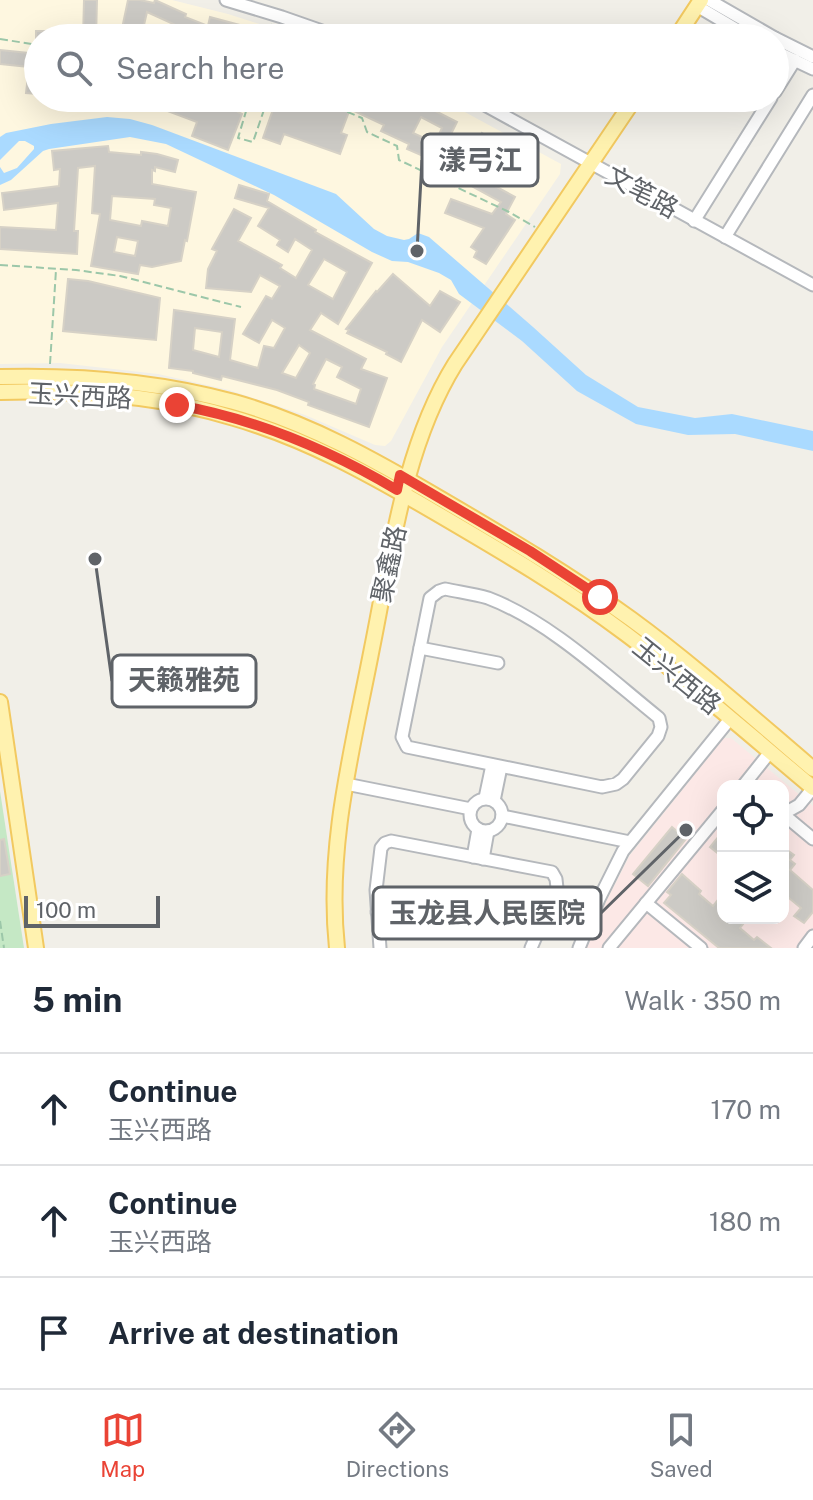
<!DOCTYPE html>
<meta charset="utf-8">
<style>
body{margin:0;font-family:"Public Sans","Noto Sans SC",sans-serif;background:#f2f2f3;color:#1f2937}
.controls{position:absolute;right:24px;bottom:24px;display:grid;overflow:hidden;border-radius:16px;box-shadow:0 8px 32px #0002}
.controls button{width:72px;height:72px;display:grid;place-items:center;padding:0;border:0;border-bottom:2px solid #e0e1e3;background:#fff;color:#1f2937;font:40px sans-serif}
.scale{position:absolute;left:24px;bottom:20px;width:136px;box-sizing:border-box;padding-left:8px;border:4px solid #5f6368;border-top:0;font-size:22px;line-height:28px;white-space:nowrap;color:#5f6368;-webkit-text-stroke:6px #fff;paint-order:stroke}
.stop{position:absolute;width:24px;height:24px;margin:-18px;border:6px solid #ea4335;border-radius:50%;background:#fff}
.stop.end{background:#ea4335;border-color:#fff;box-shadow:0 2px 8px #0008}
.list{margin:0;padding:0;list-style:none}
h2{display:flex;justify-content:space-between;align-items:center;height:104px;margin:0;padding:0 32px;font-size:34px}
h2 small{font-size:26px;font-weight:400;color:#747a83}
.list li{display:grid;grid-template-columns:52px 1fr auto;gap:24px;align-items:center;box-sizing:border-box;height:112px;padding:0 32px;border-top:2px solid #e0e1e3}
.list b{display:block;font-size:30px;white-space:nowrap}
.list p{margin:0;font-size:26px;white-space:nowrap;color:#747a83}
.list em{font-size:26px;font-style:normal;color:#747a83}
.icon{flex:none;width:44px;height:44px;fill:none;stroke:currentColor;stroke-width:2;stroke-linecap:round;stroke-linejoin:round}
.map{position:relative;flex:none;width:813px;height:948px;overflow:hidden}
.search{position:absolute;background:#fff;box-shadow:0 8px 32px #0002;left:24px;right:24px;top:24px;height:88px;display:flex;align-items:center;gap:20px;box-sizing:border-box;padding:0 28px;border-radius:44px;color:#747a83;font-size:30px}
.sheet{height:440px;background:#fff}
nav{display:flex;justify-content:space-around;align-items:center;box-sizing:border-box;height:112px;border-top:2px solid #e0e1e3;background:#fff;font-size:22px;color:#747a83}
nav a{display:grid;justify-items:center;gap:4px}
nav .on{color:#ea4335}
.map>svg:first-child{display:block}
.commercial{fill:#fef7e0}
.medical{fill:#fce8e6;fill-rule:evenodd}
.green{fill:#c5e8c5}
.water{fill:#aadaff}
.building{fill:#cccac5;stroke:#d6d1c6;stroke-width:2;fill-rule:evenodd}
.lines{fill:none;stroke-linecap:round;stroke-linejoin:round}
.minor-casing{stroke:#b5b8bc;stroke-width:15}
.major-casing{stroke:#f2c960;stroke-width:18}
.path{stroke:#9cc7a9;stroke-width:2;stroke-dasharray:8 4;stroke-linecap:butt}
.minor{stroke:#fff;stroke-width:11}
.major{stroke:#fff2af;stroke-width:14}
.route{stroke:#ea4335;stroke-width:10}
.labels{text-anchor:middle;stroke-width:6;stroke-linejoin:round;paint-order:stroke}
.street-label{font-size:26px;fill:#5f6368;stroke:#fff}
.leader{fill:none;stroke:#5f6368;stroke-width:3}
.callout-dot{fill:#5f6368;stroke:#fff;stroke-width:3}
.callout{fill:#fff;stroke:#5f6368;stroke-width:3}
.callout-label{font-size:28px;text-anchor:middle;font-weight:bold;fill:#5f6368}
</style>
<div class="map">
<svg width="813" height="948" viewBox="0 0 813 948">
<rect width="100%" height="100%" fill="#f1efe8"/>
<polygon class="commercial" points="0,0 172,0 228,14 303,38 38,38 38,98 439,98 561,164 560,174 442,347 391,441 385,446 375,445 305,415 229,390 158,374 60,363 0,364"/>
<path class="medical" d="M724,738H731L813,806V948H587L606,902L630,855ZM723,786H783V918H723Z"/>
<polygon class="green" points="0,791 24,948 0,948"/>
<polygon class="water" points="107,117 130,119 152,125 336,194 374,229 387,236 404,240 409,239 418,233 429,237 533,327 586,375 638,407 695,418 732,414 813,431 813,451 735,434 688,435 636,424 577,391 522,341 459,294 451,280 439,273 408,262 392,261 372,252 274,195 166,144 130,137 49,149 43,151 11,180 0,185 0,167 4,173 17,168 34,149 34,146 25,141 19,141 0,160 0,137 6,133 51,124"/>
<g class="building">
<polygon points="84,0 97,0 96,38 83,38"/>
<polygon points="128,0 140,0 154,3 155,0 186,14 185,17 208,26 210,17 262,31 260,38 224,38 194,30 191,38 176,38 180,27 147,12 141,38 120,38"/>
<rect x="36" y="31" width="22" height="7"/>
<polygon points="0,50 38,54 38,94 26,93 29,67 0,64"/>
<polygon points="106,98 149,98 146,110 106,101"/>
<polygon points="166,98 233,98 242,102 238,112 242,114 228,150 192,136 197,122 162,109"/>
<path d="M277,98H296L322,107L326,98H410L457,122L451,134L458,137L446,166L407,149L409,144L381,131L384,125L350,109L341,133L347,135L340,154L284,134L280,144L263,138ZM421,117L442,128L435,143L413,133Z"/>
<polygon points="482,133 492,139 473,174 515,197 506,214 515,220 486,264 474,257 477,251 471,247 484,228 445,213 451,199 492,214 501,202 457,178"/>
<path d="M108,146L109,152L141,155V152L157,154L178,160L175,172L155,167V171L152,170V184L196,192L187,241L185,240L181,261L152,267L140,265L138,274L91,266L100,214L92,213L95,166L78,168L74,231H78L77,254L0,249V227L56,230L58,203L4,210L2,193L59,186L60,169L54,170L52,151ZM112,196L155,199L154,205L171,208L168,226L142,221L141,226L110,220ZM117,237L138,241L135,256L114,252Z"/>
<path d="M239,185L269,194L267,201L316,230L315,232L372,263L338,324L321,313L310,330L366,359L361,369L387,378L369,427L308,405L309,402L277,390L222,376L221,380L193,373V371L169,368L174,310L235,319L230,360L258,368L264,346L274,348L285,328L272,320L259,343L243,334L266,296L272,299L280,286L260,275L251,292L206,288L208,269L217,251L212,249L234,209L251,218L238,241L282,265L280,268L296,278L312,250L295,239L288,252L277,245L280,240L258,226L269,208L235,198ZM324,259L347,272L333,299L308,285ZM195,328L222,332L219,357L193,350ZM299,345L310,353L296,378L282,373ZM326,359L342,367L337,377L361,389L356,404L314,389L315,385L313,384Z"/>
<polygon points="393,274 430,306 440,291 460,302 440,332 422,320 401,362 386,354 387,352 347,333 349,330 346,329 376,291 377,292"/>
<polygon points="68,279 88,281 160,298 156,340 63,331"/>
<polygon points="672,827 686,839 648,886 633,874"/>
<polygon points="723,831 723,851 720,855 710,847"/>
<polygon points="4,839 10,874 0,876 0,840"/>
<polygon points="783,847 794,855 790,860 795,864 790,870 813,890 813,912 804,923 794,916 801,908 783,893"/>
<polygon points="682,874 701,891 699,894 713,906 717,901 723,907 723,918 737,918 744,923 740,928 754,940 757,937 771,948 719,948 664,903 671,895 667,892"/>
</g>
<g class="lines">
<g class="minor-casing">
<g id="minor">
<polyline points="226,0 282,17 342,38"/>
<polyline points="709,0 775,38"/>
<polyline points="697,6 751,38"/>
<polyline points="775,38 813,57"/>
<polyline points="775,51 813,69"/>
<polyline points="775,92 795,60"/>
<polyline points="472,98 813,285"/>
<polyline points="694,221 771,98"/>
<polyline points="725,237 813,95"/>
<path d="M445,589C459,592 474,594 488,598C549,621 608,677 659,718L661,727L658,736L623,779L616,784L602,787L407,747L402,737L430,598L439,591Z"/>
<polyline points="420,648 498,663"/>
<polyline points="346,784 471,809"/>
<polyline points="743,786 770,752"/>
<polyline points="485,798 492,765"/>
<circle cx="486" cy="815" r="16"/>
<polyline points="494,801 501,767"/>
<polyline points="783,814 799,805 813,788"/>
<polyline points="783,814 813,839"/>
<polyline points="502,816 630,842"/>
<polyline points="473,857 478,829"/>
<polyline points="483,859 488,831"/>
<polyline points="646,903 701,948"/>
<polyline points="377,912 439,923"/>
<polyline points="380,948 376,890 381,848 385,843 391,841 552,872 556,879 557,888 531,948"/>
<polyline points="579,948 599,899 623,851 730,719"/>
<polyline points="609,948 723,810"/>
<polyline points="804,948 813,936"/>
</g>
</g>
<g class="major-casing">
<g id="major">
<polyline points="676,38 701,0"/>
<path d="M0,377C78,375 158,381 234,402C309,423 375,460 441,499C506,537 570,575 631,619C694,665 753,718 813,769"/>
<path d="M0,392C78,390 159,395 234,418C307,439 371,475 436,513C501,551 566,589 626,634C690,682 751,736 813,788"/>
<polyline points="0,702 36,948"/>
<path d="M337,948C326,846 353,747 372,648C391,554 404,446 455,364L635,98"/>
</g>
</g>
<g class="path">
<polyline points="268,38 272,24"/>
<polyline points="288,38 291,29"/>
<polyline points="0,39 38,45"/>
<polyline points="250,98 238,138 253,142 268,98"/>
<polyline points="314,98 362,118 367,132 397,146 399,160 509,212 535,227"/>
<polyline points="0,265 76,270 120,276 241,307"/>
<polyline points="50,364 56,270"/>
<polyline points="0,921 4,948"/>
</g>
<use href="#minor" class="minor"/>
<use href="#major" class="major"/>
</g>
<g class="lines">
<path class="route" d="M177,405C256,419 328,449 397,490L400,475L530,551L600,597"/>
</g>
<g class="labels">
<g class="street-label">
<text transform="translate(642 192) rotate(29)" y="9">文笔路</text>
<text transform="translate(80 396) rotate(3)" y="9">玉兴西路</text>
<text transform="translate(389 564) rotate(-78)" y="9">聚鑫路</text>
<text transform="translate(677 676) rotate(39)" y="9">玉兴西路</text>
</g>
</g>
<path class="leader" d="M417 251L422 160M95 559L112 681M686 830L601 913"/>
<g class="callout-dot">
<circle cx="417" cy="251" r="8"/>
<circle cx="95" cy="559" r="8"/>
<circle cx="686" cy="830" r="8"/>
</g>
<g class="callout">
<rect x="422" y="134" width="116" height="52" rx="8"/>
<rect x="112" y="655" width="144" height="52" rx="8"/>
<rect x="373" y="887" width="228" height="52" rx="8"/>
</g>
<g class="callout-label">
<text x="480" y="170">漾弓江</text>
<text x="184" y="690">天籁雅苑</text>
<text x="487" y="923">玉龙县人民医院</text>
</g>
</svg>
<div class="controls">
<button><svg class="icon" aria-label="locate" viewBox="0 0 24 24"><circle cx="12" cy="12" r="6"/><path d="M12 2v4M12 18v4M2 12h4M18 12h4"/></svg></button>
<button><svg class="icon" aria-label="layers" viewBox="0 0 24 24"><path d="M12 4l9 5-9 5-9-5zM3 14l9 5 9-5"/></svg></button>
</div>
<div class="scale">100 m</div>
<div class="stop" style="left:600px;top:597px"></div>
<div class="stop end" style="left:177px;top:405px"></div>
<div class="search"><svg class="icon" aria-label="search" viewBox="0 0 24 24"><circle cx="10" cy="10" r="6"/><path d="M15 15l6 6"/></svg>Search here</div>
</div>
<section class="sheet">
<h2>5 min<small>Walk · 350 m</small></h2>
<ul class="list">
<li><svg class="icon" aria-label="ahead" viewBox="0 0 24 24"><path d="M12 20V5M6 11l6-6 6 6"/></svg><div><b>Continue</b><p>玉兴西路</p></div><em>170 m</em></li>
<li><svg class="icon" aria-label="ahead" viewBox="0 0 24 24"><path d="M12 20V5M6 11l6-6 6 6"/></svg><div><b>Continue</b><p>玉兴西路</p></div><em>180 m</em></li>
<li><svg class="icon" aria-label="arrive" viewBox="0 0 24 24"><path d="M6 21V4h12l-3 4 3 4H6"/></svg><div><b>Arrive at destination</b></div></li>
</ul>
</section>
<nav>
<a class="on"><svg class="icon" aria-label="map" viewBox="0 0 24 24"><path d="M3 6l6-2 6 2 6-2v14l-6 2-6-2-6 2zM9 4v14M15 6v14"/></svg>Map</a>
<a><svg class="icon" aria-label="directions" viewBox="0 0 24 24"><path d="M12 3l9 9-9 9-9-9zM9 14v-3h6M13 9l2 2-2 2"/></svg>Directions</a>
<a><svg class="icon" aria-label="saved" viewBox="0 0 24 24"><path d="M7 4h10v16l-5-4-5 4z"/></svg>Saved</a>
</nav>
